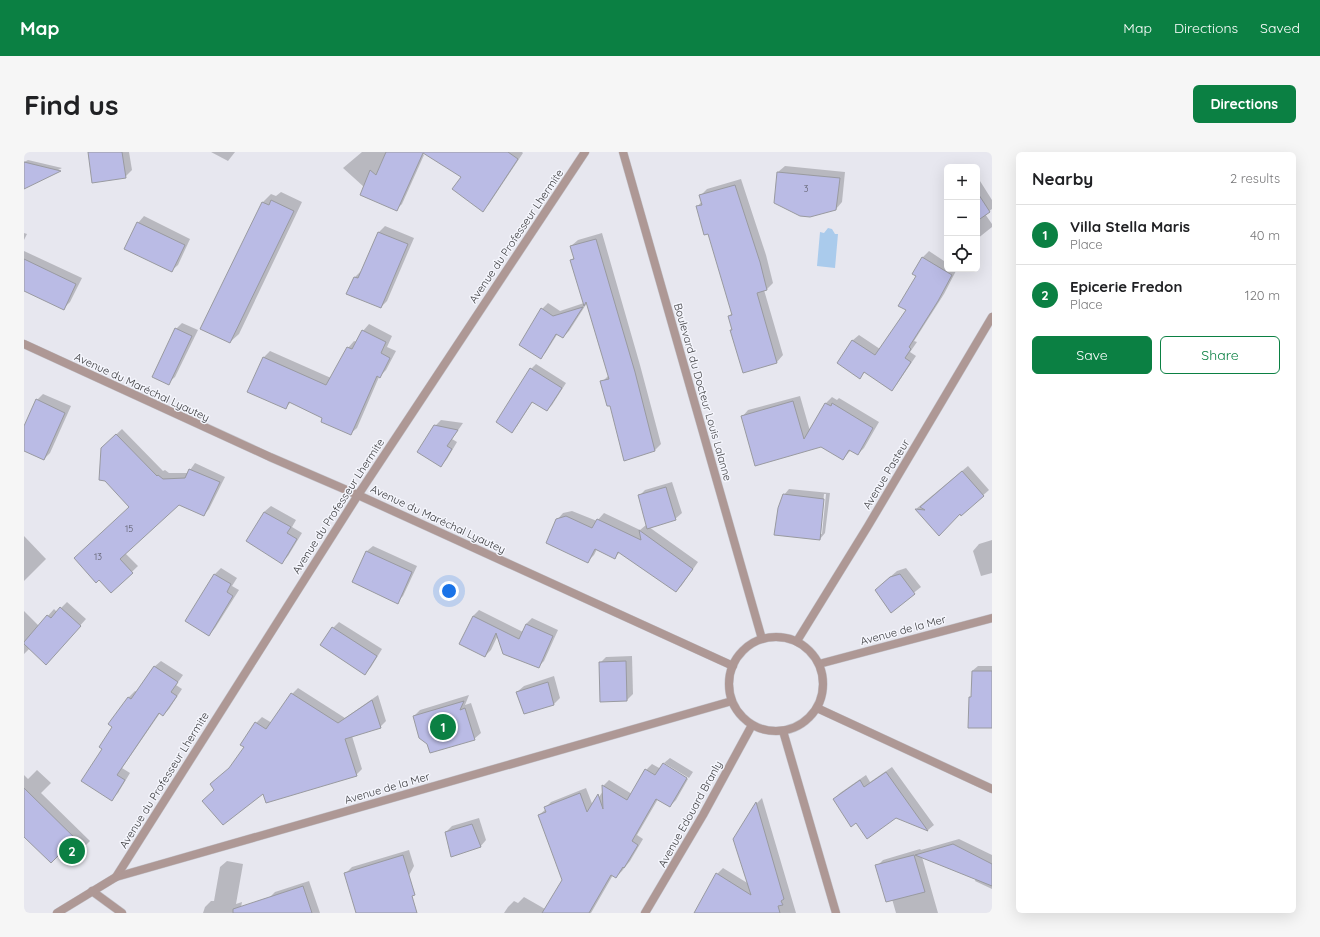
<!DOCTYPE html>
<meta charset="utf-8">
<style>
body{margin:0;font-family:Quicksand,sans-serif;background:#f6f6f6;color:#202124}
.controls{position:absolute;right:12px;top:12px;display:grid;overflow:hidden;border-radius:6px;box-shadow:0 4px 16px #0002}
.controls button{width:36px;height:36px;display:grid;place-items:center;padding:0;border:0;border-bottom:1px solid #e0e0e0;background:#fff;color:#202124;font:20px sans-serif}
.you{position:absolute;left:425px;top:439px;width:14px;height:14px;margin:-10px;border:3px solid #fff;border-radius:50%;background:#1a73e8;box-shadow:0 0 0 6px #1a73e833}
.badge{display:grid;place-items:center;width:26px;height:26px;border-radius:50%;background:#0b8043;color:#fff;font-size:13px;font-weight:700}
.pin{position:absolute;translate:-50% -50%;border:2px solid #fff;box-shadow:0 1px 4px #0006}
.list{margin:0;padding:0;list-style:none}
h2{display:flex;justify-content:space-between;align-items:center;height:52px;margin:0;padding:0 16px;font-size:17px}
h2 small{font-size:13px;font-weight:400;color:#757577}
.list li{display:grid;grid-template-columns:26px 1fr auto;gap:12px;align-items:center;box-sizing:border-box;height:60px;padding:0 16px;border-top:1px solid #e0e0e0}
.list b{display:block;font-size:15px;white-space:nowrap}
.list p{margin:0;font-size:13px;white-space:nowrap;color:#757577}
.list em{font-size:13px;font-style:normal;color:#757577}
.actions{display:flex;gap:8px;padding:12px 16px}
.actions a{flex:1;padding:9px 0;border:1px solid #0b8043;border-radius:6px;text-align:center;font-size:14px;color:#0b8043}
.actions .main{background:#0b8043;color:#fff}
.icon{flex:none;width:22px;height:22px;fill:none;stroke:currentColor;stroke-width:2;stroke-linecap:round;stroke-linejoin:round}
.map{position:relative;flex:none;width:968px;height:761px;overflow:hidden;border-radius:6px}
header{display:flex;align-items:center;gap:24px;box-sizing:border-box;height:56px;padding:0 20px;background:#0b8043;color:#fff}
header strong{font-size:19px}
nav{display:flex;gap:22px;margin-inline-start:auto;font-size:14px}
.intro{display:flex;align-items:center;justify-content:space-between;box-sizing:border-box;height:96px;padding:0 24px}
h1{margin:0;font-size:28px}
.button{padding:10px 18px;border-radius:6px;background:#0b8043;color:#fff;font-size:14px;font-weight:700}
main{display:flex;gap:24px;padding:0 24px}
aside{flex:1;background:#fff;border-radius:6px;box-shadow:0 4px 16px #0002}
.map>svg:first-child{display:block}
.water{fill:#aacbec}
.shadow{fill:#0003;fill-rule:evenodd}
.building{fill:#babbe5;stroke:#999aa0}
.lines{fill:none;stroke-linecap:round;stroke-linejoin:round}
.street-casing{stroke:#c5c5cc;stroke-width:9}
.street{stroke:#ae9895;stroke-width:8}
.labels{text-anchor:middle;stroke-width:3;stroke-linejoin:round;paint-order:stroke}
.number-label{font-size:9px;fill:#5c5c68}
.street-label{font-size:11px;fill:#3c3c3f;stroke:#f4f5fc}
</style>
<header>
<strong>Map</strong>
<nav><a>Map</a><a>Directions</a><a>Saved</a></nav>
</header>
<div class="intro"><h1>Find us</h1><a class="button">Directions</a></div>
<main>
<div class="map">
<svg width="968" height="761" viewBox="0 0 968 761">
<rect width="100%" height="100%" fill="#e7e7ef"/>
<polygon class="water" points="804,76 808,77 811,82 814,82 811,116 793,114 796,80 800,81"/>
<g class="shadow">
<polygon points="67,0 105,0 108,18 101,25"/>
<polygon points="187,0 211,0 204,9"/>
<polygon points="338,0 397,0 400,3 378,52 373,57 340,35 319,16"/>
<polygon points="399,0 498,0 499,1 465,52 459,58 438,25"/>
<polygon points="4,8 38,16 0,36 0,10"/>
<polygon points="761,14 821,20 818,50 812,57 751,50 754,20"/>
<polygon points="717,27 742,103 749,131 743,137 740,138 759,203 753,210 720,220 707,178 709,177 705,164 709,160 685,81 673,55 678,49 676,44 683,37"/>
<polygon points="956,29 968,48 968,57 961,62 968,72 968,75 953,87 953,31"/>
<polygon points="257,40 278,50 215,182 206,190 177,176 239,50 247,42 252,44"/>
<polygon points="120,64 166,87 154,113 147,119 114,71"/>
<polygon points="361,74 390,86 363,149 357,155 324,142 331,125 337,119 354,81"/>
<polygon points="0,81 3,82 0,88"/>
<polygon points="578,81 616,213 637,292 631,298 601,308 586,252 578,230 585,223 563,151 545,179 539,185 534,181 522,200 517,205 518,157 524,151 536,159 560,151 547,108 551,105 547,94 554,88"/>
<polygon points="0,99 58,126 46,150 40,156 0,134"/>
<polygon points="905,99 923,111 923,117 933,117 920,142 890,189 893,190 886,200 892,204 873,232 867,238 841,220 836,225 814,211 829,188 835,183 856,197 883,158 893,123 889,121 899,105"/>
<polygon points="158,171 174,178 151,225 144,231 152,177"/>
<polygon points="345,172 368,184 363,195 372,199 362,218 355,225 333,276 326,282 299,266 267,250 261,256 240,205 246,199 307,226 324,196 330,189 333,190 339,179"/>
<polygon points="512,212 542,231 528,253 523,258 509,249 493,274 488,280 507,217"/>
<polygon points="19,242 47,254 26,301 20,307 0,298 0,277 13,248"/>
<polygon points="776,244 786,279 802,251 808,245 813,248 815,246 855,270 840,296 834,302 827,298 819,307 797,294 718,265 724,258"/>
<polygon points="417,268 439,271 428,287 433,290 423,307 417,314 411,274"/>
<polygon points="98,277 139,319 141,318 145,321 164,321 171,311 201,325 185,357 180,363 154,352 101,401 114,414 87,440 106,355 78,296"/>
<polygon points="944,314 965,338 938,362 937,360 915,383 892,357"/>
<polygon points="648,330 658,361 651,367 625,375 674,410 658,433 652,439 596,400 591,405 573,397 570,403 564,409 533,368 539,361 548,359 573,369 580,361 616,378 622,373 623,374 615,344 621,338"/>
<path d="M765,337L806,341L801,381L796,387L760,343ZM800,342H802L798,382H796Z"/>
<polygon points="247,354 272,368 268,375 278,381 264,404 258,410 240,360"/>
<polygon points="0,384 22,407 0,429"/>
<polygon points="968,388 968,421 957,424 949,399 955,392"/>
<polygon points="349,394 393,414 379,444 373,450 343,399"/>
<polygon points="197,416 213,426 208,434 215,438 191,476 185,483 191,422"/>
<polygon points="882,416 897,435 867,459 858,432 873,419"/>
<polygon points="43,450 62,467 28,505 6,496 0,502 0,459 15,474 30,457 33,460"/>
<polygon points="455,458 499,480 502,472 508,466 534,478 520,509 514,515 474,483 467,498 461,504 449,464"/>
<polygon points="315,470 358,497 347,515 341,522 309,476"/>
<polygon points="608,504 609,542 603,548 576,511 582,505"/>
<polygon points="137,509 159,523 152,533 158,537 145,557 139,563 136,561 98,616 106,621 94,641 88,647 79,597 89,574 86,572 105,545 111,539 113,540 130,515"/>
<polygon points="954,514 968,514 968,575 946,546 948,543 948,519"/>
<polygon points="530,524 536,546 530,552 493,540 500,534"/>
<polygon points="274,536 321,566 354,543 362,569 356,575 328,584 338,617 332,623 240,640 191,638 221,595 232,571 238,565 248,571 268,542"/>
<polygon points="445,543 441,553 447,551 457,581 450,587 390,564 396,558"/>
<polygon points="646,606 669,620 665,626 640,611"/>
<polygon points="628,612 637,617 640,613 664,627 652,648 646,654 634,647 613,683 619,687 606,709 598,719 592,725 589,723 567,761 480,761 484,755 490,749 494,751 500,745 521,757 539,728 515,663 522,657 521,656 527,650 562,636 569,654 579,639 579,634 585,628 608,642 622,618"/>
<polygon points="868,615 910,673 904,678 872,665 832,669 810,647 816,641 842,623 846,630"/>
<polygon points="13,618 27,631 17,641 66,689 45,710 36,701 0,683 0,623 4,627"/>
<polygon points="738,646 772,761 672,761 693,722 699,716 725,732 711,687 733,651"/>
<polygon points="455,666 462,688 456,695 422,680 428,674"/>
<polygon points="935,687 968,703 968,737 951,729 952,726 898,705 914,761 872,761 868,747 853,714 859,708 896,697 897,698"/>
<polygon points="385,698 390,714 365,761 342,761 322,721 328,715"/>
<polygon points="203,709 219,712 212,752 218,750 216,761 179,761 181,755 187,749 190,749 196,715"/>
<polygon points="285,729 296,761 250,761 245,746 251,740"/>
</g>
<g class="building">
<polygon points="64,0 98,0 102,26 68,31"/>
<polygon points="362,0 484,0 494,7 459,60 428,37 437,25 399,1 373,59 336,43 346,18 352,23"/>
<polygon points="0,10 37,19 0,37"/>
<polygon points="753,20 816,26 812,58 786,65 776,64 750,51"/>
<polygon points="711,33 736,110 743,138 733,141 753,211 719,221 706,178 708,178 704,164 708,163 684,82 680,83 672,54 678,53 675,43"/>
<polygon points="953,40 966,60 953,69"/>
<polygon points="247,48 270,59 206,191 176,177 238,50 245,53"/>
<polygon points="113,70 161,93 148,120 100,97"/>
<polygon points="354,80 384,92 357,156 322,142 330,125 334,126"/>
<polygon points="572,87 611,220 631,299 600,309 586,254 583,254 576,229 585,227 562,150 560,154 546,108 550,107 546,94"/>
<polygon points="898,105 928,123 914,149 885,195 887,197 881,206 887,210 868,239 840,220 836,227 813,211 828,188 851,203 882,158 874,154 892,124 888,122"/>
<polygon points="0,107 52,132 40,158 0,139"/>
<polygon points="559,155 539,186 532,182 517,207 495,193 517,156 529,164"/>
<polygon points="151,176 168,184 145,233 128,225"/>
<polygon points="338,178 362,190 357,201 366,206 356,226 353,224 327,283 297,270 298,266 265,250 262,257 223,240 239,205 302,233 323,195 328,197"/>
<polygon points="506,216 538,236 523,259 508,250 488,281 472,270"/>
<polygon points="12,247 41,261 20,308 0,299 0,274"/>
<polygon points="769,249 780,287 801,251 807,254 808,251 849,276 834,303 825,298 819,308 797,295 731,314 717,264"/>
<polygon points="410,273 434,278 423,294 428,297 417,315 393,300"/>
<polygon points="92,282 133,324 134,323 139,327 161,326 165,317 196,330 180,364 155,353 96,407 109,421 87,441 75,428 72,431 50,406 105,355 81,329 75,328 77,296"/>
<polygon points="938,319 960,344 937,364 936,362 915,384 891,357 901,358 896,355"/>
<polygon points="642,335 652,368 623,377 614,343"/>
<polygon points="759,342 800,347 796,388 750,383 754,356"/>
<polygon points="240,360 267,375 263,381 273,387 258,412 222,389"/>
<polygon points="542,364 568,376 573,367 617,388 615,378 669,417 652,440 594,400 591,407 571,397 564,411 522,391 532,367"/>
<polygon points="342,399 388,420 374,452 328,430"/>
<polygon points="190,422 207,432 203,440 209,444 185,484 161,469"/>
<polygon points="876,422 891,442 867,461 851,438 866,425"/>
<polygon points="36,455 57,474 22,513 0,492 0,490 23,463 27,466"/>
<polygon points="449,464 495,487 502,472 529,484 515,516 479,502 472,481 461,505 435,492"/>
<polygon points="308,475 353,504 341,523 296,493"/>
<polygon points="602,509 603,549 576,550 575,510"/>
<polygon points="130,514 154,530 147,540 153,544 139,564 135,561 93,623 101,628 88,649 57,629 78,597 75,595 88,575 84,572 104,545 107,547"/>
<polygon points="948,519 968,519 968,576 944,576 945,545 947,545"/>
<polygon points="524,530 530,553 500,562 492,540"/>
<polygon points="267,541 314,571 348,548 357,576 321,587 333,624 242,651 239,642 199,673 178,649 190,638 186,632 205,616 220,595 216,593 231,570 242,577"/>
<polygon points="440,549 436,558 441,556 451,588 406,601 403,592 395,586 389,564"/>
<polygon points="639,611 663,626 646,655 632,647 608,689 614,693 600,716 599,715 592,726 587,723 565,761 518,761 538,728 514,663 522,660 520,655 556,641 563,660 574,642 579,657 578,633 603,648 621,617 631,623"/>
<polygon points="862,620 904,679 872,666 843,687 832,671 827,675 809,647 836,628 840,635"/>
<polygon points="0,636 61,696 45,712 36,702 27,711 0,685"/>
<polygon points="732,650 760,747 757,749 759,753 754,754 756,761 670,761 692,721 727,743 709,687"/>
<polygon points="448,672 457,695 427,705 421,680"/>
<polygon points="929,692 968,712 968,734 891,703"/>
<polygon points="379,703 391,743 388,744 393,761 332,761 320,721"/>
<polygon points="890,703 901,740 862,750 851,713"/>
<polygon points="279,734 288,761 209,761 209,757"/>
</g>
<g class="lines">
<g class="street-casing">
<g id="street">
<polyline points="599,0 738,487"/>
<polyline points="0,192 246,305 334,343 709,514"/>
<circle cx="752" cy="532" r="47"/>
<polyline points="773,489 844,374 968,165"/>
<polyline points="795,512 968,466"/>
<polyline points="793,556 968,637"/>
<polyline points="759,579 812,761"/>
<polyline points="92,725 334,343 561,0"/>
<polyline points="68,739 98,761"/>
<polyline points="33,761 92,725 708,549"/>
<polyline points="621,761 679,663 728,573"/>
</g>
</g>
<use href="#street" class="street"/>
</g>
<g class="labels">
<g class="number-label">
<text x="782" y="40">3</text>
<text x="105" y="380">15</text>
<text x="74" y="408">13</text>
</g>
<g class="street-label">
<text transform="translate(492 84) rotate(-56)" y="4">Avenue du Professeur Lhermite</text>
<text transform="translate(118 235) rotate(25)" y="4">Avenue du Maréchal Lyautey</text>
<text transform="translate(679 240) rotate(74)" y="4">Boulevard du Docteur Louis Lalanne</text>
<text transform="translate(862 322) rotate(-59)" y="4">Avenue Pasteur</text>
<text transform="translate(314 354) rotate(-57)" y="4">Avenue du Professeur Lhermite</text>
<text transform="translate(414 367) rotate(25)" y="4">Avenue du Maréchal Lyautey</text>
<text transform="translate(879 478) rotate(-15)" y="4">Avenue de la Mer</text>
<text transform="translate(140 628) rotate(-58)" y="4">Avenue du Professeur Lhermite</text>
<text transform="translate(363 636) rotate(-16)" y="4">Avenue de la Mer</text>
<text transform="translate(666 662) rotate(-61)" y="4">Avenue Edouard Branly</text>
</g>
</g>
</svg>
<div class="controls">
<button>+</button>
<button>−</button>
<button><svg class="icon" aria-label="locate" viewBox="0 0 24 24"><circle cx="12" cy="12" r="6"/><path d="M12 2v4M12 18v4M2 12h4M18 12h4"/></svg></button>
</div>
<div class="you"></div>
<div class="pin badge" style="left:419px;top:575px">1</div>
<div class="pin badge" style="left:48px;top:699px">2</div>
</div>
<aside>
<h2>Nearby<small>2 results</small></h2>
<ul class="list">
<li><span class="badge">1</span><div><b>Villa Stella Maris</b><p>Place</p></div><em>40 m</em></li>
<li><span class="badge">2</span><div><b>Epicerie Fredon</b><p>Place</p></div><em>120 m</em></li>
</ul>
<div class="actions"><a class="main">Save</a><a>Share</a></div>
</aside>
</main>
